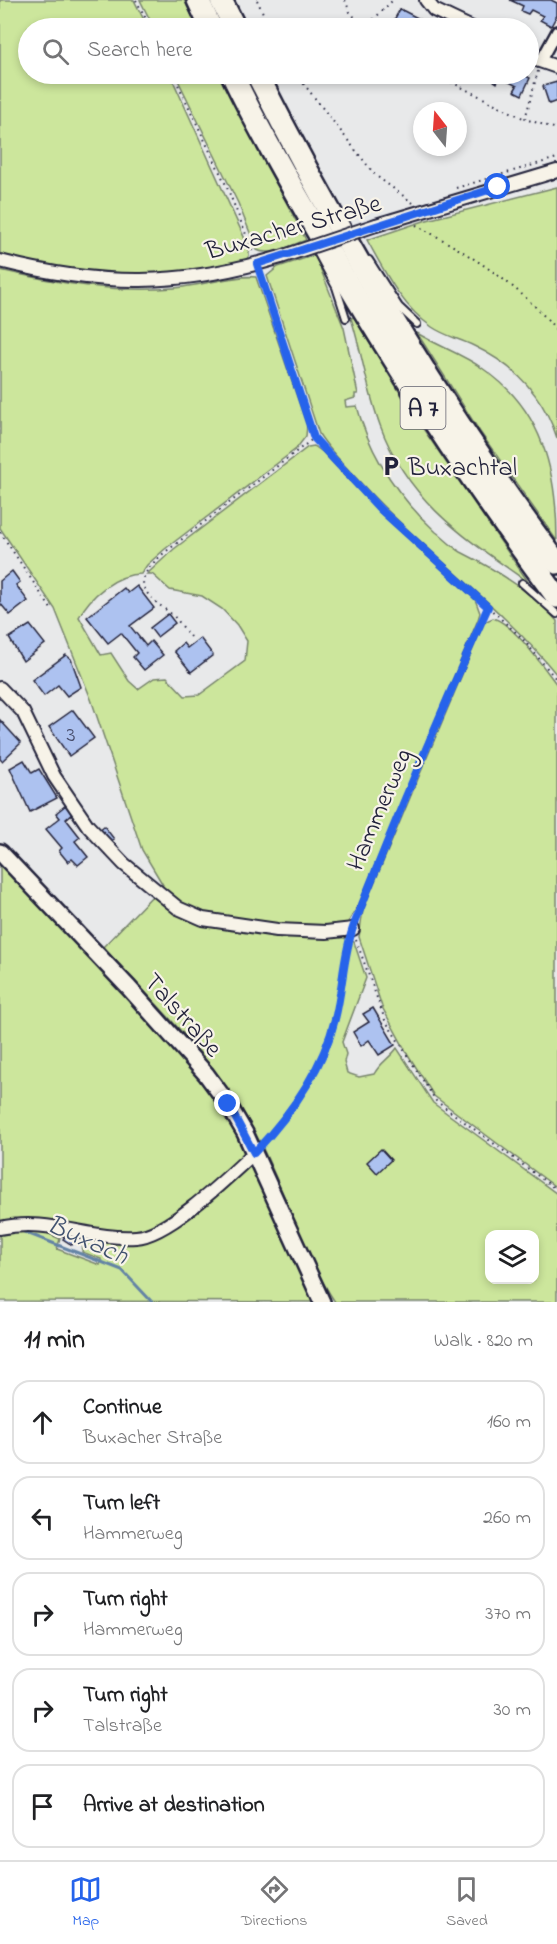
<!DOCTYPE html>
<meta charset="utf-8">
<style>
body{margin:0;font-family:"Indie Flower",sans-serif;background:#f2f2f2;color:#202124}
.controls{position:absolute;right:18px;bottom:18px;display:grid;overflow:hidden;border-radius:12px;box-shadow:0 3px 9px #0003}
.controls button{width:54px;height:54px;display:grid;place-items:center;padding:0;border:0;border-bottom:2px solid #e0e0e0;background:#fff;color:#202124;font:30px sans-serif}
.compass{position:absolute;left:413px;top:102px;width:54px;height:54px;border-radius:50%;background:#fff;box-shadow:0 3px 9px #0003;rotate:343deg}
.stop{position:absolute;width:18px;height:18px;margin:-14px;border:4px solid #2563eb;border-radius:50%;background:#fff}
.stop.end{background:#2563eb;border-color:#fff;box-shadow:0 2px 6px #0008}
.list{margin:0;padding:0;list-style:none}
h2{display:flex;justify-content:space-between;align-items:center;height:78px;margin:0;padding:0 24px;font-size:26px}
h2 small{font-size:20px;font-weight:400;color:#757577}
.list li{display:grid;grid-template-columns:39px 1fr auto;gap:18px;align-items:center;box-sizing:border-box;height:84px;margin:0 12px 12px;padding:0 12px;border:2px solid #e0e0e0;border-radius:18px}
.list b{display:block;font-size:22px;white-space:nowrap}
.list p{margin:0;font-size:20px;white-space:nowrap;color:#757577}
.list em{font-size:20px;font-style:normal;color:#757577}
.icon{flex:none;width:33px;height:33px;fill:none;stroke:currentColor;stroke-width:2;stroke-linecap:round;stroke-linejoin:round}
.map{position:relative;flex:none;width:557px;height:1302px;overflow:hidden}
.search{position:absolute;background:#fff;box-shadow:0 3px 9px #0003;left:18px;right:18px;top:18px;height:66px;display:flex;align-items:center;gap:15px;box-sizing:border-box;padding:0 21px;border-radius:33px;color:#757577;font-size:22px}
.sheet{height:558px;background:#fff}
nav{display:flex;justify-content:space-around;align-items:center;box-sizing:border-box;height:84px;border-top:2px solid #e0e0e0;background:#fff;font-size:16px;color:#757577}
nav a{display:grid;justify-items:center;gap:3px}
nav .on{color:#2563eb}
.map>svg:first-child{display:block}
.green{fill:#cce69c;stroke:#77846c;stroke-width:1.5;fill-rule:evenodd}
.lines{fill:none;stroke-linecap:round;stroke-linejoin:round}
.stream{stroke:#6383a5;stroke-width:3}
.building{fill:#adc2f0;stroke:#22223b;stroke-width:1.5}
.service-casing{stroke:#22223b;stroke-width:10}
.pedestrian-casing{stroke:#22223b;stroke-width:14}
.minor-casing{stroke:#22223b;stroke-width:16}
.tertiary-casing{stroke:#22223b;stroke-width:20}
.motorway-casing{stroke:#22223b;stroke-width:26}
.path{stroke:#22223b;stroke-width:2;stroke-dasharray:1.5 4.5;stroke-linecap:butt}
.service{stroke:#f7f3e8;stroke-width:6}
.pedestrian{stroke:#f7f3e8;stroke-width:9}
.minor{stroke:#f7f3e8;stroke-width:12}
.tertiary{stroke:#f7f3e8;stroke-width:15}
.motorway{stroke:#f7f3e8;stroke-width:21}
.minor-bridge-casing{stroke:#22223b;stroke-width:16;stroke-linecap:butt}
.minor-bridge{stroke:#f7f3e8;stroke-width:12}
.route{stroke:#2563eb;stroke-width:8}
.labels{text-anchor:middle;stroke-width:4.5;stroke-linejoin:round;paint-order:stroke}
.number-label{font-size:22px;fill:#454a68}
.shield{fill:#f7f3e8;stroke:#62616f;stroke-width:1.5}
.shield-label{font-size:24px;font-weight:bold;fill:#22223b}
.street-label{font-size:26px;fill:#22223b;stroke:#f7f3e8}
.poi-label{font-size:26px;fill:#22223b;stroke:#f7f3e8;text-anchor:start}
.water-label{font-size:27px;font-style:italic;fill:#425370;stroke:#f7f3e8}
</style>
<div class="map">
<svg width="557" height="1302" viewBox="0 0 557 1302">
<rect width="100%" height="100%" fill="#e8e9ea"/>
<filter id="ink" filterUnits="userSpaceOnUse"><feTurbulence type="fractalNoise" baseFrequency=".0167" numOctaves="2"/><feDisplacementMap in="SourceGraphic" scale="12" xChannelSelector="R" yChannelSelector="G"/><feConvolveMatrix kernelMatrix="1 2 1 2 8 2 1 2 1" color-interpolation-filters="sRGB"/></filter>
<g filter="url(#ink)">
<g class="green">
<polygon points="0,0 134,0 148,28 28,28 28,74 170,74 249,248 249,256 245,261 209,270 148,276 72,271 0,256"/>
<polygon points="140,0 184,0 198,28 154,28"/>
<path d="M175,74H219L306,240C292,245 270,257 257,250L238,203Z"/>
<path d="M557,187V438C543,395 514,365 474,346C460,339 445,336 432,327C401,306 385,272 367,240L427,220Z"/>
<path d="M315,255L344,328L358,394H355V398L345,401L346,407L357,406C370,456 398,497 436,532C444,538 452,547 461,552C495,569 531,591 557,621V675C501,606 431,557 370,493C353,474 333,456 319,434L267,276L278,267Z"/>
<path d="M0,270C58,283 114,293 174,288C196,287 237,274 256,277L307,425L306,436L296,449L165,549L147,565L141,574C116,574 90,596 79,617L101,655L111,653L129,681L138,689L154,678L167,677L185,696L199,695L245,661L247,641L237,625L222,609L202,596L170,590L152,574H147L174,549L308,447L314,446L323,452L382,514L475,599L480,613L478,620L359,905L347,924L313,930L203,917L159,889L163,885L142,850L91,699L55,609L0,528Z"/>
<path d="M354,317L413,414L529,583C465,538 408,502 380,425C367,390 362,353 351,318Z"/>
<path d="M417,333C438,346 462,354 482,368C543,409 557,472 557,541L480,432Z"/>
<path d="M493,618C513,623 544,668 557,685V1188L434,1096L407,1053L382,1007L359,937L363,909L484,622Z"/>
<path d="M0,859L206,1082L227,1112L246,1150L244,1157L222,1176L171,1218L150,1230L126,1233L43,1219L23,1222L60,1239L57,1249L100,1265L101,1259L82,1252L84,1237L87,1235C102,1238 118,1242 133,1242C170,1241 218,1190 245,1168L254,1165L318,1302L0,1301Z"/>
<path d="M156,892L182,912L337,935L354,942L366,978L342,1042L346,1054L344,1062L347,1073L359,1077L374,1074C380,1063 391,1057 397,1048L433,1103L557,1194V1302H335C301,1250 282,1181 251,1125C213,1058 154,1003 103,947ZM490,1234H534V1280H490Z"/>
</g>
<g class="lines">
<polyline class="stream" points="19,1230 122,1270 152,1302"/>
</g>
<g class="building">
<polygon points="510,0 551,0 557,3 557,15 551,26 540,20 543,16 531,10 528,14 521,11 523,6"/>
<polygon points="400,9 437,28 395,28 391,26"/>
<polygon points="484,74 522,74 530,78 522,95 514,91 517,86 500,77 497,83"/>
<polygon points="557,82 557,101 549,104 543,86"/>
<polygon points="12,571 20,582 16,585 28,601 10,615 0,603 0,581"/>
<polygon points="137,586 154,608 130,626 146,646 151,641 163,655 144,670 133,657 137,653 121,633 108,643 87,617 124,588 128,593"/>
<polygon points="168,614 175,623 157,637 150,628"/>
<polygon points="30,625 45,644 23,661 9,638"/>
<polygon points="200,638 213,655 191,672 174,651 183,643 187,648"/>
<polygon points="66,655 71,659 81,687 67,696 58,685 44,696 32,680"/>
<polygon points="73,710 94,738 69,756 49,727"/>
<polygon points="0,720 21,743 2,761 0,759"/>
<polygon points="24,760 32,773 39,769 57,798 30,812 10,768"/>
<polygon points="66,805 73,813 66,819 80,837 75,841 88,857 78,865 72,859 68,862 59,851 62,848 46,829 60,818 56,813"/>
<polygon points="104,826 114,839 108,843 98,831"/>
<polygon points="373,1008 395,1045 379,1055 369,1040 361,1046 353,1032 369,1022 363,1014"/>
<polygon points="381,1149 391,1160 377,1173 367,1162"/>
<polygon points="68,1232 76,1238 72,1245 63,1239"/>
</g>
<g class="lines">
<g class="service-casing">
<g id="service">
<polyline points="317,252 336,287 346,318"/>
<polyline points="369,260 399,307 417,324"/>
<polyline points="522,583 557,614"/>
</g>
</g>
<g class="pedestrian-casing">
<polyline id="pedestrian" points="540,62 557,31"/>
</g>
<g class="minor-casing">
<g id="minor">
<polyline points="426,0 434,10 472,28"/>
<polyline points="528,57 557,67"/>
<polyline points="376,225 557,171"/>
<path d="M0,261C102,287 180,287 281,257"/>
<polyline points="0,688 23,712 54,776 88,826 124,864 178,908 203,919 277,930 326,932 353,929"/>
<path d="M0,1228C49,1217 89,1240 136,1237C169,1235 229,1176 254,1153"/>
</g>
</g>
<g class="tertiary-casing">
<polyline id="tertiary" points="0,852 129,988 206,1074 228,1104 245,1133 322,1302"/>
</g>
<g class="motorway-casing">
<g id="motorway">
<polyline points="198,0 211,28"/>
<polyline points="221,0 235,28"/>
<path d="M232,74C257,127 287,178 316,229C389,357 469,479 557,597"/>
<path d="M257,74C343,244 442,410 557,563"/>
</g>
</g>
<g class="path">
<polyline points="136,0 151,28"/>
<polyline points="257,0 270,28"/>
<polyline points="345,0 350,12 364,28"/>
<polyline points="365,28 393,0"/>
<polyline points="538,71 525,119 557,129"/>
<polyline points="173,74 226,185 254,254"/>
<polyline points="296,74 375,175 413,203"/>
<polyline points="435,74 525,119"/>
<polyline points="456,188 557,158"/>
<path d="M416,225C466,252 521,285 557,331"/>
<polyline points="261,274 314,438 380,509 488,607 357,919"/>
<polyline points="0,532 51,609"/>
<polyline points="488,607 522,638 557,680"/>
<path d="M190,637C184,629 177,618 169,612C138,590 133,580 164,553L314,438"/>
<polyline points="356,940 385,1020 436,1101 557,1190"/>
<polyline points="264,1142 309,1082 328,1045 351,939"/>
</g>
<use href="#service" class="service"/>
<use href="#pedestrian" class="pedestrian"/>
<use href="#minor" class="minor"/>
<use href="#tertiary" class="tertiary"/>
<use href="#motorway" class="motorway"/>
<g class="minor-bridge-casing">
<polyline id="minor-bridge" points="281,257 376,225"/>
</g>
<use href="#minor-bridge" class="minor-bridge"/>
</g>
</g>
<g class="lines" filter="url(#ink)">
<path class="route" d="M228,1104L254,1153C289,1116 323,1069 335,1019C343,989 343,954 354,925C396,818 441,712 488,607L380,509L314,438L257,264L498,187"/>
</g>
<defs>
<g id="parking-bare" transform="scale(1.62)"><path d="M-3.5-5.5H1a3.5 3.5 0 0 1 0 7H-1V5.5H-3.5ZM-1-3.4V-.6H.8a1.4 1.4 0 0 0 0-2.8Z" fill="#22223b" stroke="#f7f3e8" stroke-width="2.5" paint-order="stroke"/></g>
</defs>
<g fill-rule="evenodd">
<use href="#parking-bare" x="391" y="466"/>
</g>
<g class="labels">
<g class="number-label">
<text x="71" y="741">3</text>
</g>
<rect class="shield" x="400.5" y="387" width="45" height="42" rx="4.5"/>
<g class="shield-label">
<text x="423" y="416">A 7</text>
</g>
<g class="street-label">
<text transform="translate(293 226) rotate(-16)" y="9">Buxacher Straße</text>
<text transform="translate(378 809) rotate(-67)" y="9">Hammerweg</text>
<text transform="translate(184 1014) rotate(48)" y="9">Talstraße</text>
</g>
<g class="poi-label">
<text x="408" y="475">Buxachtal</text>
</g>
<g class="water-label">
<text transform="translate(88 1239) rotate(24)" y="9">Buxach</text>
</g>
</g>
</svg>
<div class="controls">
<button><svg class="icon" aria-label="layers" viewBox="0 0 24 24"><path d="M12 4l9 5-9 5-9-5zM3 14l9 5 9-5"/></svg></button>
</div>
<svg class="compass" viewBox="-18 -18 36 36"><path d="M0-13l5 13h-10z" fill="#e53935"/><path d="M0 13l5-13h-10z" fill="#757577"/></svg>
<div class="stop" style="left:498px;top:187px"></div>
<div class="stop end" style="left:228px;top:1104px"></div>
<div class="search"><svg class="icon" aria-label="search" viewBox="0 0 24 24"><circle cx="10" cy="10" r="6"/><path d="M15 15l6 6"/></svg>Search here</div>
</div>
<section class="sheet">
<h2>11 min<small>Walk · 820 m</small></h2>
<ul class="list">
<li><svg class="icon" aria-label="ahead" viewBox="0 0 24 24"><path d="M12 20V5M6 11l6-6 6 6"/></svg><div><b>Continue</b><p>Buxacher Straße</p></div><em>160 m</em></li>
<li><svg class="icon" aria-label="left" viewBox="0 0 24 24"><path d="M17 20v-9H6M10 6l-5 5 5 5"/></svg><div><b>Turn left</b><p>Hammerweg</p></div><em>260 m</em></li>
<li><svg class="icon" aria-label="right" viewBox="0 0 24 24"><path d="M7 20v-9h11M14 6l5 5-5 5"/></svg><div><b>Turn right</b><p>Hammerweg</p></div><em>370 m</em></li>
<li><svg class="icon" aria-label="right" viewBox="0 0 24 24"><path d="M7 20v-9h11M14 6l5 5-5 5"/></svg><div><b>Turn right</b><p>Talstraße</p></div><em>30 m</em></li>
<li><svg class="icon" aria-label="arrive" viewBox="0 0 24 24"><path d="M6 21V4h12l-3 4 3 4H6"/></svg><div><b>Arrive at destination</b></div></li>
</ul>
</section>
<nav>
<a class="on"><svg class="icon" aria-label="map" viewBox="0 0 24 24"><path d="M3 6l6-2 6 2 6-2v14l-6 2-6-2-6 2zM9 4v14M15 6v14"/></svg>Map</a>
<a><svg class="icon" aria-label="directions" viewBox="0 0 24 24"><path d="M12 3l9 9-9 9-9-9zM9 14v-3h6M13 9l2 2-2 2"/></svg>Directions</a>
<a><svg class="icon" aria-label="saved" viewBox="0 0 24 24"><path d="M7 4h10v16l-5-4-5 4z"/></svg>Saved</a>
</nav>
